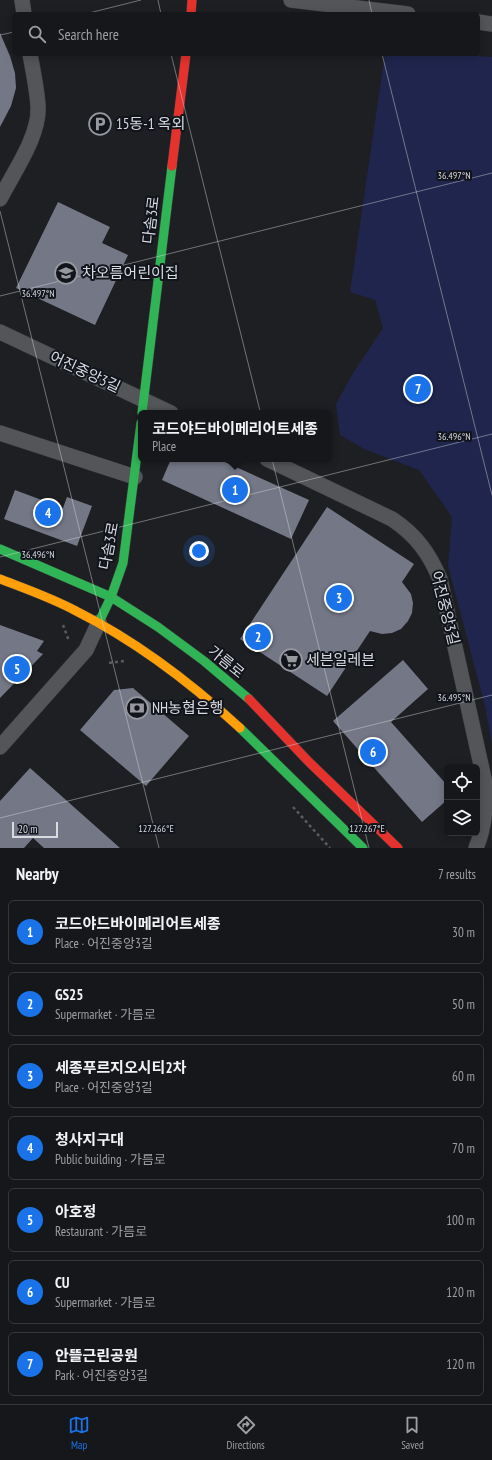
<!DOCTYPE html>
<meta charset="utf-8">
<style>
body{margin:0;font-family:"PT Sans Narrow","Noto Sans KR",sans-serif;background:#1f2023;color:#f1f3f6}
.controls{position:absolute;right:12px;bottom:12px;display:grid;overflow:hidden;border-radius:6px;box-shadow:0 2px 10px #0003}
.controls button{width:36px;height:36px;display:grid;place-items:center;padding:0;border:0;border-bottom:1px solid #353639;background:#16171a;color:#f1f3f6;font:20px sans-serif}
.scale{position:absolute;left:12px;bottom:10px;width:46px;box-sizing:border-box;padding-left:4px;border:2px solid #d9dbe1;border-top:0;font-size:11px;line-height:14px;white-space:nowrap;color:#d9dbe1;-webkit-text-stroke:3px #12141c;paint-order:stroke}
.you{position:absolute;left:199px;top:551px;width:14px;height:14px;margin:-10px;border:3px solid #fff;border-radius:50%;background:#1a73e8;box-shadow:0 0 0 6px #1a73e833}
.badge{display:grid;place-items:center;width:26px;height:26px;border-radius:50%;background:#1a73e8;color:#fff;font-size:13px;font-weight:700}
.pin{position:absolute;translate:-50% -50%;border:2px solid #fff;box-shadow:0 1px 4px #0006}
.popup{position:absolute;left:138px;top:410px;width:194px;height:52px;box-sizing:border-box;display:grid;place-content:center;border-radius:6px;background:#16171a;filter:drop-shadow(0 1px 3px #0005);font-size:13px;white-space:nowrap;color:#9e9fa2}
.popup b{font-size:15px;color:#f1f3f6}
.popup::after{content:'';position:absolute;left:50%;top:100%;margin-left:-8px;border:8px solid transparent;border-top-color:#16171a}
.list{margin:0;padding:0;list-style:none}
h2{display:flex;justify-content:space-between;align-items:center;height:52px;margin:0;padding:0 16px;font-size:17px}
h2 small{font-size:13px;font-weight:400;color:#9e9fa2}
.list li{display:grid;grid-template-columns:26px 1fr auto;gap:12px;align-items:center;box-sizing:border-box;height:64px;margin:0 8px 8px;padding:0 8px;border:1px solid #353639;border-radius:6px}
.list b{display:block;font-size:15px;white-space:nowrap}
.list p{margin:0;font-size:13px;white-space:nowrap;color:#9e9fa2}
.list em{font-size:13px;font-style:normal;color:#9e9fa2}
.icon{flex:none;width:22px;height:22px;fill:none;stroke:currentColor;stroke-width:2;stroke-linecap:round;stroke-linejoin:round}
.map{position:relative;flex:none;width:492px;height:848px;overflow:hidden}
.search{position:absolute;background:#16171a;box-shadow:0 2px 10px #0003;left:12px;right:12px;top:12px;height:44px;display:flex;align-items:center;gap:10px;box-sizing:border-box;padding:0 14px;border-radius:6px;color:#9e9fa2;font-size:15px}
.sheet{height:556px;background:#16171a}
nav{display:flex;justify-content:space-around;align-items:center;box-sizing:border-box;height:56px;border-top:1px solid #353639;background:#16171a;font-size:11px;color:#9e9fa2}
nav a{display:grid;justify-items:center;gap:2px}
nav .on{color:#1a73e8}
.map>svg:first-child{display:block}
.green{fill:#1f254d}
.building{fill:#747786}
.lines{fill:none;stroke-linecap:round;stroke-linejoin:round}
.street-casing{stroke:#3a3b3f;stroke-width:16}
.fast-casing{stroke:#3a3b3f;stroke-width:10}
.slow-casing{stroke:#3a3b3f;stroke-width:10}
.jam-casing{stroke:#3a3b3f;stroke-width:10}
.path{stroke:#5a5b5e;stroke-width:2.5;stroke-dasharray:3 3;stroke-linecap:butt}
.street{stroke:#545558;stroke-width:15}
.fast{stroke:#30b455;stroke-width:9}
.slow{stroke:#ff9f0a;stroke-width:9}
.jam{stroke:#e5322d;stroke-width:9}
.ticks{fill:none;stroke:#d9dbe1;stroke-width:1;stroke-opacity:0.45}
.labels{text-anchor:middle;stroke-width:4;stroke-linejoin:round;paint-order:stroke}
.poi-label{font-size:15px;fill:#d9dbe1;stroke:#12141c;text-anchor:start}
.street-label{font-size:15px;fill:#d9dbe1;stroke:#12141c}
.ticks-label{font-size:10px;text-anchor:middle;fill:#d9dbe1;stroke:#12141c;stroke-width:4;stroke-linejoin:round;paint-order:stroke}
</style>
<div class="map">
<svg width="492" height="848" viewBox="0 0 492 848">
<rect width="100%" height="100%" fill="#1e1f23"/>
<polygon class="green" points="385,54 449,54 492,57 492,745 485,706 448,566 452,517 419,470 364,449 340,435 336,404 353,373 383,328 375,300 350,292"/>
<g class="building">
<polygon points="0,33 10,56 15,73 16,88 11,106 0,127"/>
<polygon points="58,202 110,227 102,243 128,255 95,325 16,288"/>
<polygon points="171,459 218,459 309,500 291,539 162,480"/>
<polygon points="15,490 63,508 67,497 92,506 77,546 4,519"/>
<polygon points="327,507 414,564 402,582 411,594 413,603 412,613 408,621 401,629 392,633 382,634 370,631 327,696 240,639"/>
<polygon points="0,625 44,641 37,651 43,654 0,698"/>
<polygon points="403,660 428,689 391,722 447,785 447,800 422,822 333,721"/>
<polygon points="133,688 189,736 146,786 80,730 114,690"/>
<polygon points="30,768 120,848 44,848 33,838 24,848 0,848 0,801"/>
</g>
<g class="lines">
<g class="street-casing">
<g id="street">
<polyline points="22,0 24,14"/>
<polyline points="291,0 408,14"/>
<polyline points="478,22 492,24"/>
<path d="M0,199C13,173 40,136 38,106C37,89 33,71 30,54"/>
<polyline points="0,332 171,413"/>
<polyline points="0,433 135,477"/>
<path d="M267,459L392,519C416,535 429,553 440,579L485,783C486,806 485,826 476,848"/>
<polyline points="0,747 86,650 99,622"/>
</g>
</g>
<g class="fast-casing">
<g id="fast">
<polyline points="142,413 172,166"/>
<polyline points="0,549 111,597 158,627 204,661 249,699"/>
<polyline points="99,622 111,597 123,563 141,423"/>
<polyline points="240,728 363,848"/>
</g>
</g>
<g class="slow-casing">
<path id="slow" d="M0,579C26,589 52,598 76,611C136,641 191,683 240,728"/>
</g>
<g class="jam-casing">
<g id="jam">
<polyline points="191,14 192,0"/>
<polyline points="172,166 186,54"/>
<polyline points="249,699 309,762 398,848"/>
</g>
</g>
<g class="path">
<polyline points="63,625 69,641"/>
<polyline points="109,663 124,661"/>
<polyline points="293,807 330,848"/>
</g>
<use href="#street" class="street"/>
<use href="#fast" class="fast"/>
<use href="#slow" class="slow"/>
<use href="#jam" class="jam"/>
</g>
<path class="ticks" d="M158,0L161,14M369,0L372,14M85,14L141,0M0,35L14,32M171,54L369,848M382,54L492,495M0,211L159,848M0,296L492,173M0,557L492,434M0,818L492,695"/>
<defs>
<g id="parking-ring" transform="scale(1.15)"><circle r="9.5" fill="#12141c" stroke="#98999e" stroke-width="1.5"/><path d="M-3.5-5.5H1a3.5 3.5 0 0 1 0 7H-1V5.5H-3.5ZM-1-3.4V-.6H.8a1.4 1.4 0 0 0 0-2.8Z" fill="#98999e"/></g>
<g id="school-ring" transform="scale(1.15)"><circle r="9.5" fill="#12141c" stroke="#98999e" stroke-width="1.5"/><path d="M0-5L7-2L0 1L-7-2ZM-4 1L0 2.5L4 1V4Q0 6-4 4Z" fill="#98999e"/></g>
<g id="supermarket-ring" transform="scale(1.15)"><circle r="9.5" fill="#12141c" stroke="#98999e" stroke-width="1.5"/><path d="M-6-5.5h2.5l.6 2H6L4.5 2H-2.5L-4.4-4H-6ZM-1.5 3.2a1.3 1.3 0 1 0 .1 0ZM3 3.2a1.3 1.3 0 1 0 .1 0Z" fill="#98999e"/></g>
<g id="bank-ring" transform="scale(1.15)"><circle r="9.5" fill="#12141c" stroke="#98999e" stroke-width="1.5"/><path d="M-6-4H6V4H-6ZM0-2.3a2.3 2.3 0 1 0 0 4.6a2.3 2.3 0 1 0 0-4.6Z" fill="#98999e"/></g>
</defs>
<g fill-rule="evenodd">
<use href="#parking-ring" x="100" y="124"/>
<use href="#school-ring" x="66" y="273"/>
<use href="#supermarket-ring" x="291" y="660"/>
<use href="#bank-ring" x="137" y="708"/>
</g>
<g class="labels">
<g class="poi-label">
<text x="116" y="129">15동-1 옥외</text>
<text x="82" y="278">차오름어린이집</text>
<text x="306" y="665">세븐일레븐</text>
<text x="152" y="713">NH농협은행</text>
</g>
<g class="street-label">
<text transform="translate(151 220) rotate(-83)" y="5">다솜3로</text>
<text transform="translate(85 372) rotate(25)" y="5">어진중앙3길</text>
<text transform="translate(109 546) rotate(-79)" y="5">다솜3로</text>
<text transform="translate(445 608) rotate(76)" y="5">어진중앙3길</text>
<text transform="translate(226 662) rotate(39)" y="5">가름로</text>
</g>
</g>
<g class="ticks-label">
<text x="454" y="179">36.497°N</text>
<text x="38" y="297">36.497°N</text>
<text x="454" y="440">36.496°N</text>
<text x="38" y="558">36.496°N</text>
<text x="454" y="701">36.495°N</text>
<text x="156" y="832">127.266°E</text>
<text x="367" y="832">127.267°E</text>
</g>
</svg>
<div class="controls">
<button><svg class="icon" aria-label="locate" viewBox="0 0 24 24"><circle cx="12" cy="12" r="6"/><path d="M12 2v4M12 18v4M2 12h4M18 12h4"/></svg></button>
<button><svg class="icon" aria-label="layers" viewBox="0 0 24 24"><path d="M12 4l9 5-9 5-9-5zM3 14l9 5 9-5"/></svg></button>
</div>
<div class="scale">20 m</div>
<div class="you"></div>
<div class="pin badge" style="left:235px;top:490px">1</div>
<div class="popup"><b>코드야드바이메리어트세종</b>Place</div>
<div class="pin badge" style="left:258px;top:637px">2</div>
<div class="pin badge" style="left:339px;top:598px">3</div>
<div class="pin badge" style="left:48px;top:513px">4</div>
<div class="pin badge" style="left:17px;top:669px">5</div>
<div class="pin badge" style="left:373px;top:752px">6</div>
<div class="pin badge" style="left:418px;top:389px">7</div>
<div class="search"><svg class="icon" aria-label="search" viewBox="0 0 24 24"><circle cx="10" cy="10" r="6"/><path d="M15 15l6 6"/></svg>Search here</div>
</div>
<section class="sheet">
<h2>Nearby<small>7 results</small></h2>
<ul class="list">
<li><span class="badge">1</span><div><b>코드야드바이메리어트세종</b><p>Place · 어진중앙3길</p></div><em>30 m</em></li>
<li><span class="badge">2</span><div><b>GS25</b><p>Supermarket · 가름로</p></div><em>50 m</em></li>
<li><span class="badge">3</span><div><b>세종푸르지오시티2차</b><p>Place · 어진중앙3길</p></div><em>60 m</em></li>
<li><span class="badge">4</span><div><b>청사지구대</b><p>Public building · 가름로</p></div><em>70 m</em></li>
<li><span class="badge">5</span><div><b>아호정</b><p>Restaurant · 가름로</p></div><em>100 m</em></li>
<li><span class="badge">6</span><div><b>CU</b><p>Supermarket · 가름로</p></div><em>120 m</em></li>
<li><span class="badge">7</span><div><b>안뜰근린공원</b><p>Park · 어진중앙3길</p></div><em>120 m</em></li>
</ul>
</section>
<nav>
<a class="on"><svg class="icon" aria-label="map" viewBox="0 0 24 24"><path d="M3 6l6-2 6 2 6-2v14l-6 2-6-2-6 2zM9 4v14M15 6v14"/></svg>Map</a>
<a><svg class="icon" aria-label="directions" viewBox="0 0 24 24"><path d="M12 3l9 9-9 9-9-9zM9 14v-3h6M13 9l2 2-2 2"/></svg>Directions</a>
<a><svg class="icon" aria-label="saved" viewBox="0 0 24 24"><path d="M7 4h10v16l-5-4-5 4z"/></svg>Saved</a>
</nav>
